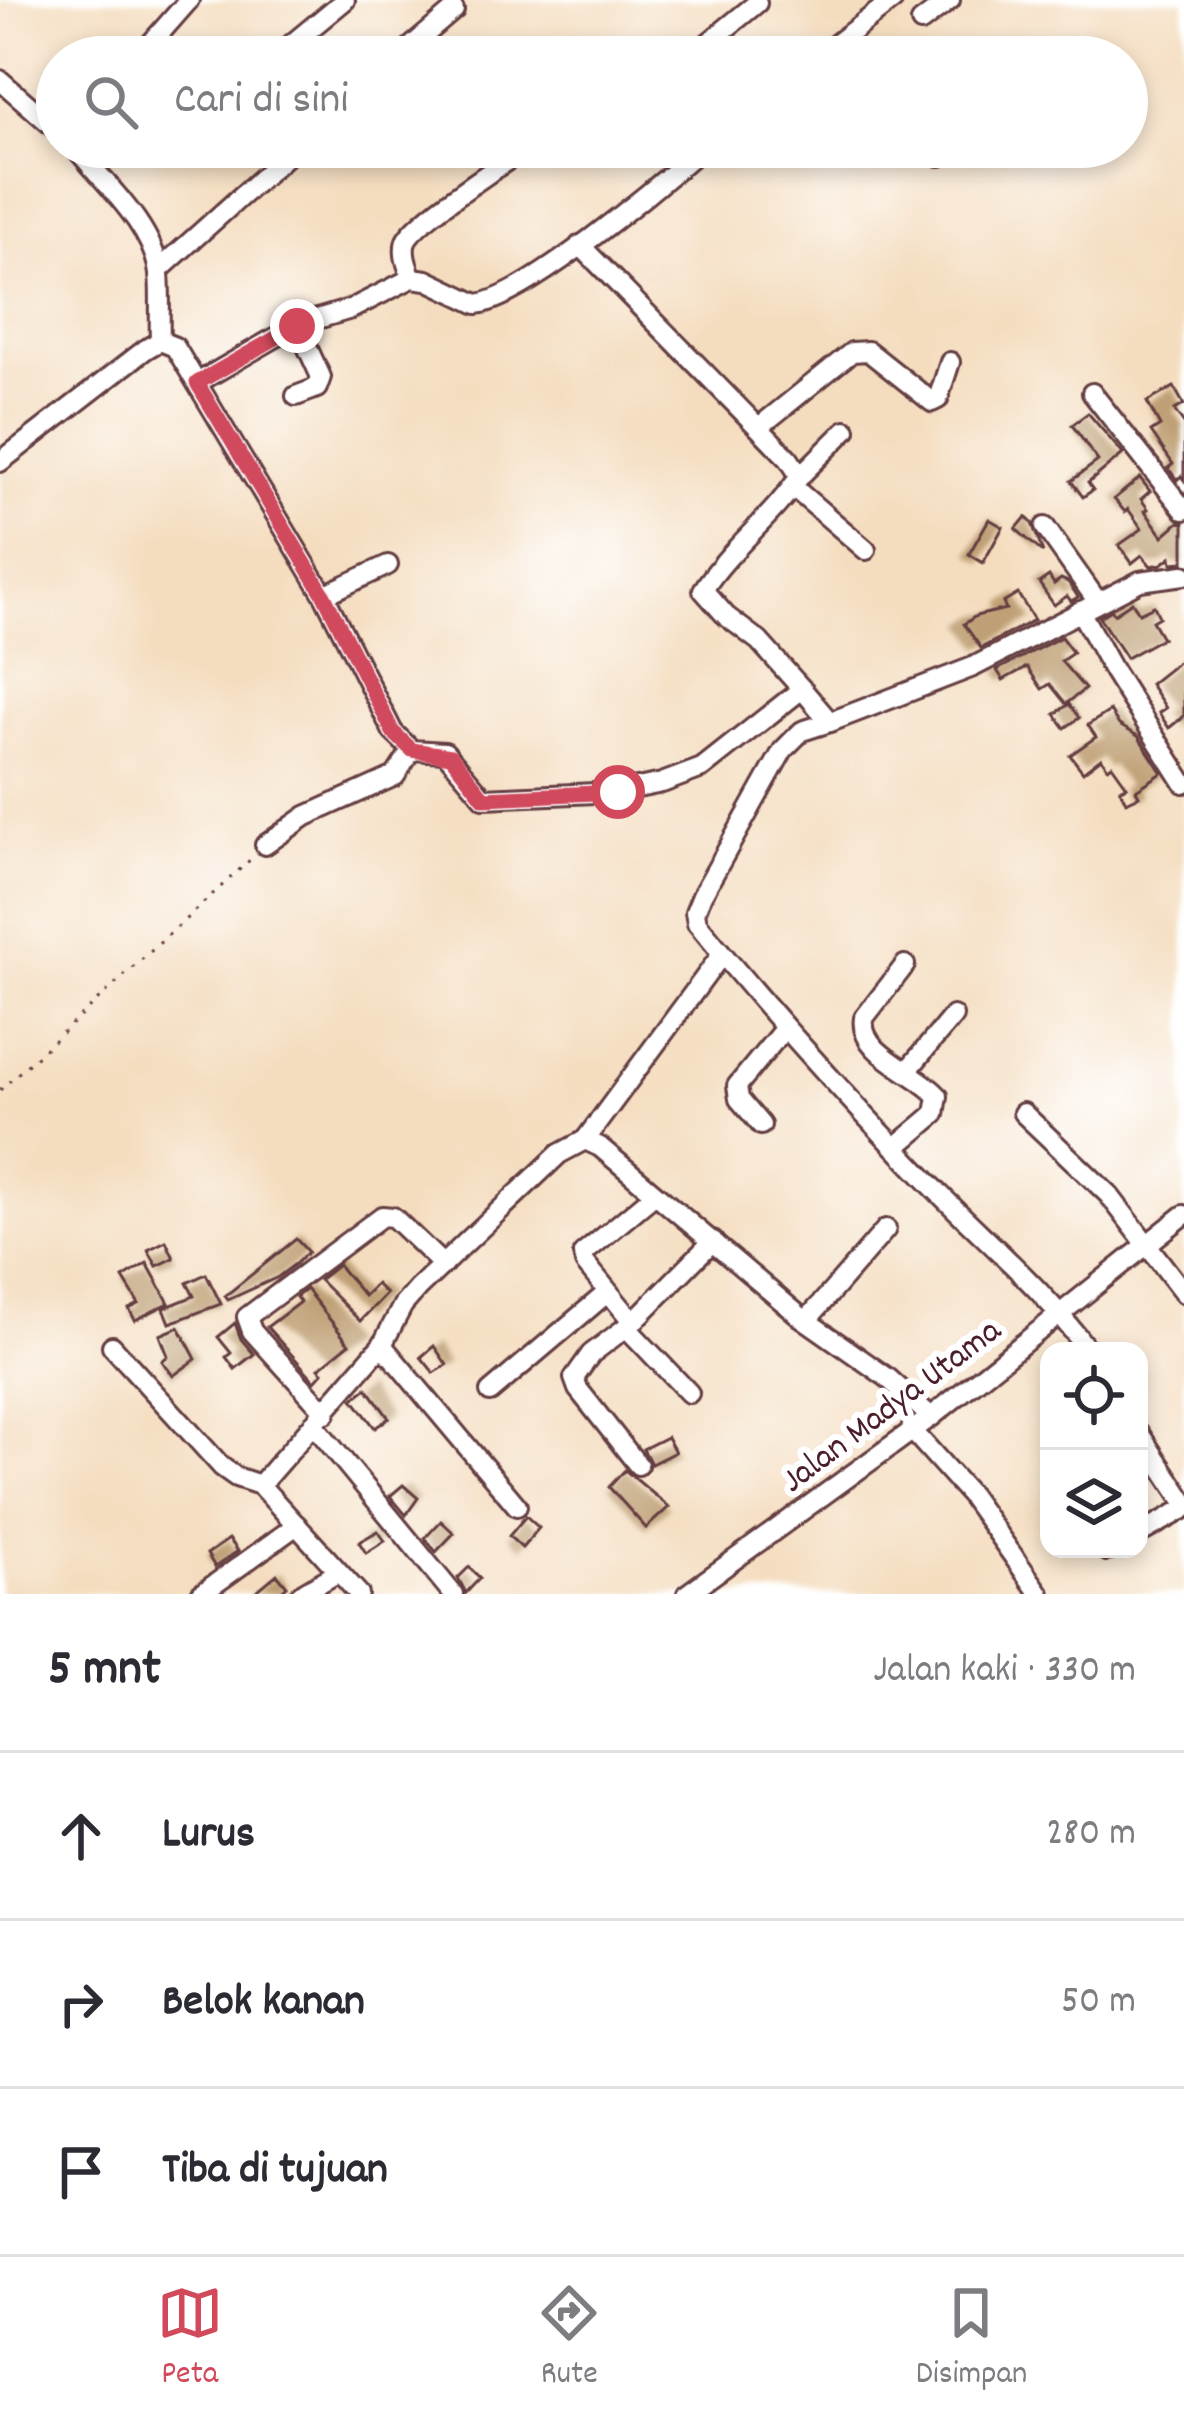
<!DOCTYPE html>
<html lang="id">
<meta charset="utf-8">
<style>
body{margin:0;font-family:Dekko,sans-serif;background:#f7f7f7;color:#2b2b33}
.controls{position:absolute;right:36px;bottom:36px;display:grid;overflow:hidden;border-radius:24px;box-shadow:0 6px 18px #0003}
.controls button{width:108px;height:108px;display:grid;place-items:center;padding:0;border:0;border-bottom:3px solid #e1e1e2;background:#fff;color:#2b2b33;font:60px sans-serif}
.stop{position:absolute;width:36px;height:36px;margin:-27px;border:9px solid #d1495b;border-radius:50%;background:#fff}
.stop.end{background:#d1495b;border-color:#fff;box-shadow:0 3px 12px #0008}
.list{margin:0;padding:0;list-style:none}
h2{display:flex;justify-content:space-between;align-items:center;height:156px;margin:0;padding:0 48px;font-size:51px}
h2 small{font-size:39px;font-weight:400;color:#7c7c81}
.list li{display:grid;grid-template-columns:78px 1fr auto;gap:36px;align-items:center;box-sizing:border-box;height:168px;padding:0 48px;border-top:3px solid #e1e1e2}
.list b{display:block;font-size:45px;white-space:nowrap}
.list em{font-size:39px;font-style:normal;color:#7c7c81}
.icon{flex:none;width:66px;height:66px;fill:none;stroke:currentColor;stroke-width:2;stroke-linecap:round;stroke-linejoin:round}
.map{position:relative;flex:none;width:1184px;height:1594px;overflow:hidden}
.search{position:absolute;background:#fff;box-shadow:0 6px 18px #0003;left:36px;right:36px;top:36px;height:132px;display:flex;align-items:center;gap:30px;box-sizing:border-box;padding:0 42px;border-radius:66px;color:#7c7c81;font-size:45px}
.sheet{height:660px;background:#fff}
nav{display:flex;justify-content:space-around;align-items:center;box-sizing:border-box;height:168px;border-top:3px solid #e1e1e2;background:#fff;font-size:33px;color:#7c7c81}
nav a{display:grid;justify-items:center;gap:6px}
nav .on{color:#d1495b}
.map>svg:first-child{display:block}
.building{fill:#bfa076}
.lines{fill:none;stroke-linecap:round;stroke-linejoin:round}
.minor-casing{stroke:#643c41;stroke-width:24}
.path{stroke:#643c41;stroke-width:3;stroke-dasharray:3 9;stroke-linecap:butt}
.minor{stroke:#fff;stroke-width:18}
.route{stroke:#d1495b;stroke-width:15}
.labels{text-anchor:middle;stroke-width:12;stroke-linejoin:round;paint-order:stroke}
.street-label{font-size:36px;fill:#4a1f2b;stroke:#fff}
</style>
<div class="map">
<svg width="1184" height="1594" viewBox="0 0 1184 1594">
<rect width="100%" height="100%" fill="#fff"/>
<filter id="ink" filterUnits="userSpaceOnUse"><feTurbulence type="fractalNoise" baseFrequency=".00833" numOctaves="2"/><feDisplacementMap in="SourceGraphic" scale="24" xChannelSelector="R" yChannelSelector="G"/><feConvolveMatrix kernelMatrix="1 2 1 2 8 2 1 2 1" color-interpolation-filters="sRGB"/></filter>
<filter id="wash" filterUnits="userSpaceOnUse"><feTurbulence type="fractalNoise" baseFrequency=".004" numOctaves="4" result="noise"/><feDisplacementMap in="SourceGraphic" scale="48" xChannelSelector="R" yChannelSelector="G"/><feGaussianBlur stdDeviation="2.7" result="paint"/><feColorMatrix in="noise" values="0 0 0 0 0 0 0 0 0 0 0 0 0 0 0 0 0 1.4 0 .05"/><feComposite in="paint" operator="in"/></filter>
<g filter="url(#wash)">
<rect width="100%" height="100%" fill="#f4ddbf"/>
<g id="blocks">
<g class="building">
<polygon points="1174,387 1184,405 1174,410 1184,424 1184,480 1181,476 1177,480 1168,468 1173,464 1151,432 1160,426 1147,402"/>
<polygon points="1088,413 1123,454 1088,483 1093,490 1083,497 1071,481 1098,461 1072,425"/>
<polygon points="1140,478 1150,491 1141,499 1148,509 1145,511 1163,536 1179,522 1184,523 1184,562 1172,563 1171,557 1162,564 1151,566 1142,555 1132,563 1119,545 1142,529 1128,509 1125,512 1114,499"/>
<polygon points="1026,517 1032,523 1043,553 1016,529"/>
<polygon points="989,519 1003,527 983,563 969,554"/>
<polygon points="1049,576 1054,584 1061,579 1068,582 1078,597 1071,601 1067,596 1054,605 1039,583"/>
<polygon points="1018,594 1034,620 981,648 964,624 976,616 1006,609 1003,603"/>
<polygon points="1132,602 1139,613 1154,606 1159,617 1152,621 1162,638 1126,658 1099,617 1112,610 1114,614"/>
<polygon points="1061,637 1073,653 1061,661 1085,689 1066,704 1050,684 1042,689 1027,667 1003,680 997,670"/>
<polygon points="1184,657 1184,716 1169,728 1159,713 1166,708 1150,684"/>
<polygon points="1069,704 1079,718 1065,728 1055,714"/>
<polygon points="1110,711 1119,725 1138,736 1162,773 1136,790 1139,796 1126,802 1120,789 1127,786 1112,765 1108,768 1101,758 1083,772 1070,755 1096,737 1088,725"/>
<polygon points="296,1239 308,1252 295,1264 278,1277 228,1300 225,1296"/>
<polygon points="166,1241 174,1258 157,1266 148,1250"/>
<polygon points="147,1263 169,1303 135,1320 129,1309 139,1304 123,1278"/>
<polygon points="338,1265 364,1296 376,1284 386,1294 360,1321 319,1280"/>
<polygon points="206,1274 221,1304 170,1323 164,1308 194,1296 187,1283"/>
<polygon points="306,1289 349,1344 319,1368 323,1372 315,1381 267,1327 300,1302 296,1297"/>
<polygon points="235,1323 241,1339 254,1354 235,1369 226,1357 231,1353 218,1337"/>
<polygon points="179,1327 196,1359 173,1376 162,1361 168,1356 160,1335"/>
<polygon points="434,1346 447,1365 434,1373 421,1357"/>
<polygon points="367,1388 389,1418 375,1428 353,1399"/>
<polygon points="667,1437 675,1452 651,1464 643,1449"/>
<polygon points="625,1470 669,1507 646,1528 609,1487"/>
<polygon points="403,1485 418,1498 406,1515 390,1496"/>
<polygon points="526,1516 539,1528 522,1548 509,1536"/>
<polygon points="441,1521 454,1533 436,1552 425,1538"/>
<polygon points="378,1531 385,1541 366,1553 359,1542"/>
<polygon points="229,1539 238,1551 215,1567 207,1554"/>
<polygon points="469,1567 480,1578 466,1593 458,1578"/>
<polygon points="277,1574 287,1586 278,1594 253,1594"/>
</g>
</g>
</g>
<g filter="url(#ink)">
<use href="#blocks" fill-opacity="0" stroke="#643c41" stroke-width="3"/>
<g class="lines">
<g class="minor-casing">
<g id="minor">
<polyline points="921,22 950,0"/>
<polyline points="139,57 189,0"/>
<polyline points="276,57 345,0"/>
<polyline points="399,57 454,10"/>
<polyline points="691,57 757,3"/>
<polyline points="819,57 893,0"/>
<polyline points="0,80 57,130"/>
<path d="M75,147C103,182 154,226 159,274C161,295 159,319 160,341"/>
<polyline points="931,147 940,156"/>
<path d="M580,245L789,459L800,476C772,518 730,548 703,590L726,616L759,641L802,689"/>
<polyline points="159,270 296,147"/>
<path d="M412,278C408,267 402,254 406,241C414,221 504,163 527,147"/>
<path d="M197,383L297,325L351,309L412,278L427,280L477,304C525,299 662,183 703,147"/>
<polyline points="1092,393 1184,510"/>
<polyline points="296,396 317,388 321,377 297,325"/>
<polyline points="759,427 852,352 868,351 932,402 938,399 950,362"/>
<path d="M0,462L146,349L160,341L175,347L324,595L393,732L412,750L445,752L484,798L618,792L662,783L702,768L802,689L830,722L802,731L783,750L702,895L695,912L697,923C771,1014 849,1100 930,1184C983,1239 1044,1288 1088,1351"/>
<polyline points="800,476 846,430"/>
<polyline points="793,487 866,550"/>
<polyline points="1045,527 1098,602"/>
<polyline points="324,595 388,565"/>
<polyline points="1080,611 1113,671 1184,783"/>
<polyline points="830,722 973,667 1140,581 1184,575"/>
<polyline points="265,845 306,816 395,776 412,750"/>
<polyline points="907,1071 953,1016"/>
<polyline points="1023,1113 1109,1195 1184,1293"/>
<polyline points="761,1125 739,1099 737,1086 784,1029"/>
<polyline points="585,1140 722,954"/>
<path d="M897,1146L935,1114L938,1096C918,1072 858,1054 864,1018L905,965"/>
<polyline points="807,1320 886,1229"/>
<polyline points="633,1322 585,1263 583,1254 654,1195"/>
<polyline points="626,1327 689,1393"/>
<polyline points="382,1345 517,1506"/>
<polyline points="112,1346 222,1467 236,1477 260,1485 359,1594"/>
<polyline points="490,1392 608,1292"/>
<polyline points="326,1413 252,1331 247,1317 382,1216 393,1217 443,1265"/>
<polyline points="315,1426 453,1594"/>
<polyline points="911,1429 970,1495 1040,1594"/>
<polyline points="1139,1433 1184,1501"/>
<polyline points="638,1465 578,1389 574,1378 591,1354 633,1322 713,1241"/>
<polyline points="260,1485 382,1345 403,1305 418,1288 559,1154 585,1140 600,1147 801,1317 888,1378 931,1417"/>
<polyline points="1139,1534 1184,1509"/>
<polyline points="1107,1551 1111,1549"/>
<polyline points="201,1594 297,1525"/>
<polyline points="301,1594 337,1573"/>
<polyline points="687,1594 931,1417 1184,1215"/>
</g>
</g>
<polyline class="path" points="0,1090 251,859"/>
<use href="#minor" class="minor"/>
</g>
</g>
<g class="lines" filter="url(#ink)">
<polyline class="route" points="297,326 197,383 324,595 393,732 412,750 451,756 484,798 618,792"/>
</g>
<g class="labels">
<g class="street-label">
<text transform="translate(889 1403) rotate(-37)" y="13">Jalan Madya Utama</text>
</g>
</g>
</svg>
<div class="controls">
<button><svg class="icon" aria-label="locate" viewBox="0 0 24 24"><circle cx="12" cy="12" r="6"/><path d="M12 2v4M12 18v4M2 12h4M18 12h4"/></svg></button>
<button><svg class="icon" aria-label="layers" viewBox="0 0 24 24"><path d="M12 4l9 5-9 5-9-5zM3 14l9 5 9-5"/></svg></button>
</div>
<div class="stop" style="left:618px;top:792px"></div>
<div class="stop end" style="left:297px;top:326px"></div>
<div class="search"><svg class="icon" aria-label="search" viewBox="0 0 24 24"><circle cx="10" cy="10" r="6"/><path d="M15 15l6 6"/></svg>Cari di sini</div>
</div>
<section class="sheet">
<h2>5 mnt<small>Jalan kaki · 330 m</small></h2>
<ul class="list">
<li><svg class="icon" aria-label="ahead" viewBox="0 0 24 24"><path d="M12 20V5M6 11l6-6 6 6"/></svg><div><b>Lurus</b></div><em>280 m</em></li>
<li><svg class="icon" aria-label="right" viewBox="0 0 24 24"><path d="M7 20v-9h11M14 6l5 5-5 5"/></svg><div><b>Belok kanan</b></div><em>50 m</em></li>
<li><svg class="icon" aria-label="arrive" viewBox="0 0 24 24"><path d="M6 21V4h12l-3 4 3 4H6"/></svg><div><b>Tiba di tujuan</b></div></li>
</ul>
</section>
<nav>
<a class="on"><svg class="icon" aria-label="map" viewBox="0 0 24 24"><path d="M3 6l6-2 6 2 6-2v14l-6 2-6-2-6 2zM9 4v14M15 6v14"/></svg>Peta</a>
<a><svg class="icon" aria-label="directions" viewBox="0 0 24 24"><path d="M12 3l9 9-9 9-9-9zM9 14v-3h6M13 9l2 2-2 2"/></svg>Rute</a>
<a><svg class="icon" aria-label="saved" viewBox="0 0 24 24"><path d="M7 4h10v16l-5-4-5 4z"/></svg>Disimpan</a>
</nav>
